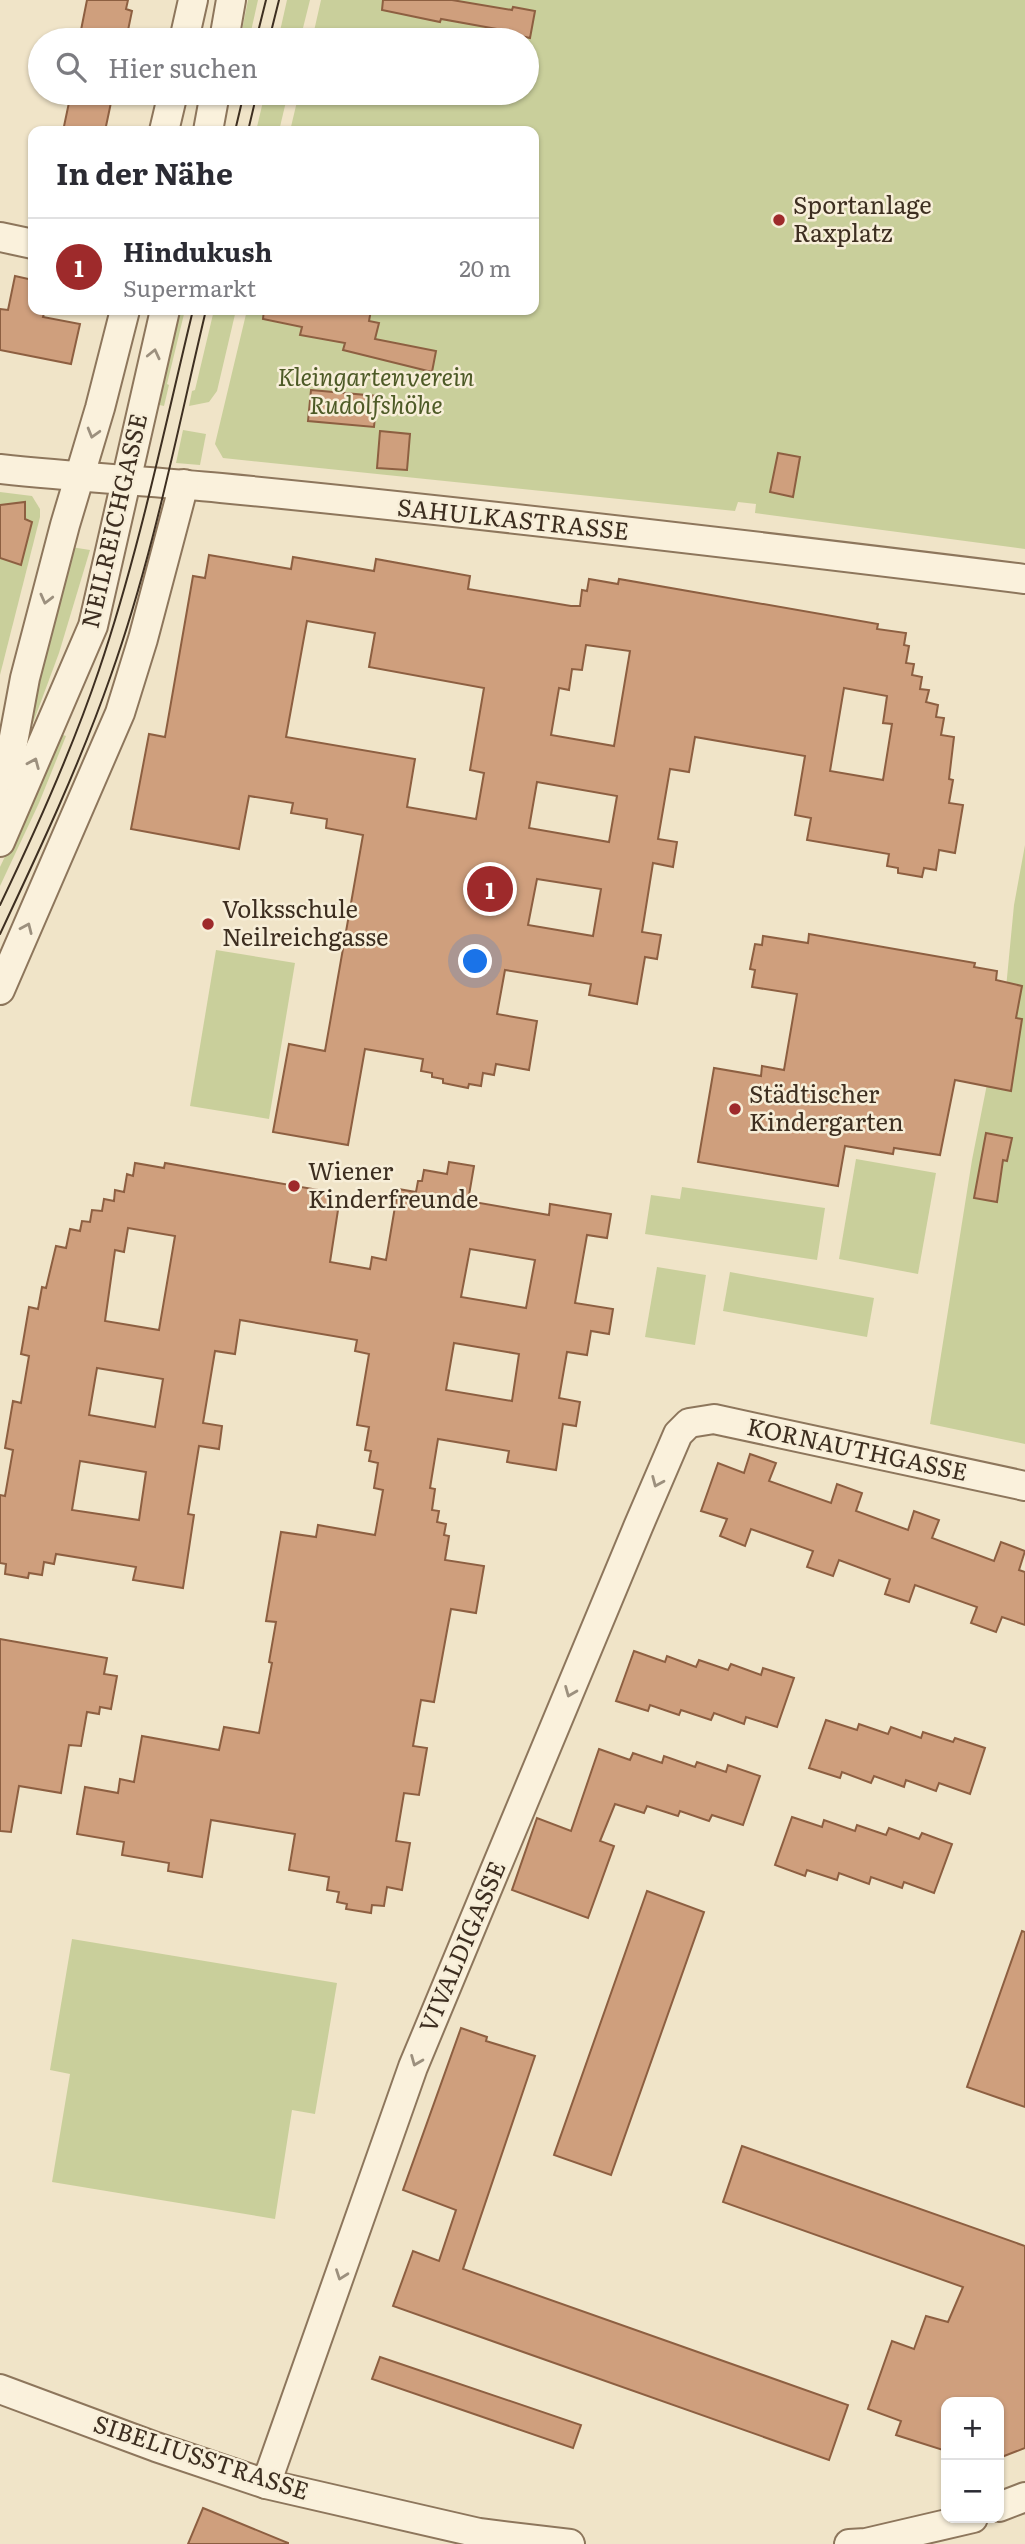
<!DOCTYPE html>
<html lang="de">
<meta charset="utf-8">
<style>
body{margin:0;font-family:Literata,serif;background:#f2f2f3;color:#2b2b33}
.controls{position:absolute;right:21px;bottom:21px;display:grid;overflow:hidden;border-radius:14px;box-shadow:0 2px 5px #0004}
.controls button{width:63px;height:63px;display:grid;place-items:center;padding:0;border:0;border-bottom:2px solid #e1e1e2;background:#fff;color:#2b2b33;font:35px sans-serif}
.you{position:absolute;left:476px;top:962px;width:24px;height:24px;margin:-18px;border:5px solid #fff;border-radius:50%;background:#1a73e8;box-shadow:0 0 0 10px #1a73e833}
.badge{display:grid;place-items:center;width:46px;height:46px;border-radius:50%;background:#9e2a2b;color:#fff;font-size:23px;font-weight:700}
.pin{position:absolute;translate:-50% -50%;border:4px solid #fff;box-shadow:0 2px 7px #0006}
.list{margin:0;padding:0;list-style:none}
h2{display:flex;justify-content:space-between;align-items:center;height:91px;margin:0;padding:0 28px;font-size:30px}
h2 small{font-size:23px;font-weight:400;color:#7c7c81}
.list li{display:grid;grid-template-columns:46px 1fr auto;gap:21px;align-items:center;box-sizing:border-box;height:98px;padding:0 28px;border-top:2px solid #e1e1e2}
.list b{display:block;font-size:26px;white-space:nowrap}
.list p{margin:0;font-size:23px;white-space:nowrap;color:#7c7c81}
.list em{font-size:23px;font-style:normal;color:#7c7c81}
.icon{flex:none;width:38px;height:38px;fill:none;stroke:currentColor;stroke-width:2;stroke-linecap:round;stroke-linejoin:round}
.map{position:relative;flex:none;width:1025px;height:2544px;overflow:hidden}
.search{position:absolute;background:#fff;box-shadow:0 2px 5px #0004;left:28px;top:28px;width:511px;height:77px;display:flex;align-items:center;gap:18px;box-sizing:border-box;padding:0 24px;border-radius:38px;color:#7c7c81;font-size:26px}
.panel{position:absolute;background:#fff;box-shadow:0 2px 5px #0004;left:28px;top:126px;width:511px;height:189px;border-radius:14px}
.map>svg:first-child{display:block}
.green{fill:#c9cf9b}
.building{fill:#cf9f7d;stroke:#8d5f41;stroke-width:2;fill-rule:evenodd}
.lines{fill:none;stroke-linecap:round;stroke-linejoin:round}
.street-casing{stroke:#8d765c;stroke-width:32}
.street{stroke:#faf1dc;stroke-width:28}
.tram{stroke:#3d2e20;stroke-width:2}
.oneway{stroke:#9c907e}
.poi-dot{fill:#9e2a2b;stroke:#f7eed8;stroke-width:2.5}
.labels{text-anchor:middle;stroke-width:5;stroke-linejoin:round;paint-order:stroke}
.poi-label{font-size:24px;fill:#3d2e20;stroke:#f7eed8;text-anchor:start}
.park-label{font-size:24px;font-style:italic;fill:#4d5a26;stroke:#f7eed8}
.street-label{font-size:24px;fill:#3d2e20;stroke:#f7eed8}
</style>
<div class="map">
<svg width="1025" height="2544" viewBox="0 0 1025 2544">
<rect width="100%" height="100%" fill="#f0e4c8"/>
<g class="green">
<polygon points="248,0 258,0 249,40 240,40"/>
<polygon points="287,0 310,0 300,40 278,40"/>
<polygon points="321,0 1025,0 1025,549 755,513 756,504 738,502 735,511 223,458 215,444 247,310 534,310 534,131 290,131 299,93 527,93 527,40 312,40"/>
<polygon points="265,93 288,93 279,131 256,131"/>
<polygon points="178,310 185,310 167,384 169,385 164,406 155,404"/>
<polygon points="214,310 236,310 217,391 209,402 189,406 192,391 195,390"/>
<polygon points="183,430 206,434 200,465 176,463"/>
<polygon points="0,492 32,496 40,509 40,517 0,675"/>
<polygon points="71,547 90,550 59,653 33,723 30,725 40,660"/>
<polygon points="63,735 66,736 39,803 0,886 0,867"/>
<polygon points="1025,845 1025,1444 930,1424 972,1160 1006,988 1014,905"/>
<polygon points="216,950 295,963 269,1119 190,1106"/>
<polygon points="856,1159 936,1173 918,1274 839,1259"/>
<polygon points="682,1187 825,1208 817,1260 645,1234 651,1195 680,1199"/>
<polygon points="657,1267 706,1275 695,1345 645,1337"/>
<polygon points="730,1272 874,1298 867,1337 723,1311"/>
<polygon points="72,1939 337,1983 315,2114 292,2110 275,2219 52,2182 70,2074 50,2070"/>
</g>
<g class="building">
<polygon points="87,0 128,0 126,9 132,11 126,40 79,40"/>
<polygon points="383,0 452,0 512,10 513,7 535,11 530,38 507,33 508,31 441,19 440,22 382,10"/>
<polygon points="71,93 113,93 105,131 63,131"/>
<polygon points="15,276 33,280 33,310 45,310 43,317 80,324 71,364 0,350 0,309 8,310"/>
<polygon points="264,310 371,310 369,321 379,323 375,339 436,351 432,372 343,350 345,343 300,335 302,327 263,319"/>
<polygon points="311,390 377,396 374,427 308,421"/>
<polygon points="380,431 410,434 407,470 377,468"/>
<polygon points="778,453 800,457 793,497 770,492"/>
<polygon points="25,502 25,519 32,522 21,565 0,558 0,505"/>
<path d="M209,555L291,569L293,557L374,571L376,559L470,576L468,589L571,606H580L582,590L587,591L589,579L618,584L619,579L878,624L877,629L906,633L904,645L909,646L906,663L914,664L912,675L922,677L920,689L929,690L926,702L938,705L936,717L944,718L941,735L954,737L949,779L953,780L949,803L963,805L955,853L939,850L936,870L924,868L922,877L898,873V868L887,866L889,854L807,840L811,818L795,815L805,756L695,737L689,772L670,769L658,839L677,842L673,867L653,863L642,932L661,935L657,959L645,957L637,1004L589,995L591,984L505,970L497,1014L537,1021L529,1070L496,1064L494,1075L483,1073L481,1086L469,1084L468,1088L443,1083V1079L432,1077V1073L421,1071L423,1059L365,1049L348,1145L273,1132L289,1044L325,1051L363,835L326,828L327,819L291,813L293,803L249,796L239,849L131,829L149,734L165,737L193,576L205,578ZM307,621L375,633L369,667L484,688L470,770L484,773L476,819L407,807L415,759L286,737ZM586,645L630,651L614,746L551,735L559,688L569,690L572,669L582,670ZM844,688L887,696L883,723L892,724L883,780L830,771ZM537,782L617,796L609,842L529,828ZM537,879L601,889L593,936L528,925Z"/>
<polygon points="809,934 975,963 974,967 997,971 996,980 1022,986 1016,1018 1022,1019 1011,1091 955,1080 940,1155 894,1148 893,1154 845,1146 838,1186 698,1162 714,1068 761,1076 762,1066 784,1070 797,994 752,987 755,970 750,969 755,944 762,945 763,936 808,943"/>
<polygon points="986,1133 1012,1138 1007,1161 1003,1160 997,1202 974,1198"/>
<path d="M449,1162L474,1166L468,1201L549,1215L550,1204L611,1214L607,1238L587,1235L575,1303L613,1309L609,1334L591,1331L587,1355L567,1352L559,1398L580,1402L576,1426L563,1424L556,1470L507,1462L509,1451L438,1439L430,1488L435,1489L432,1510L439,1511L437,1522L446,1524L444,1535L449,1536L445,1560L484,1566L476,1613L451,1609L434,1702L421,1700L413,1746L427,1748L419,1795L404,1793L396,1841L410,1843L402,1890L387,1887L384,1906L372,1905L371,1913L346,1909L347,1904L337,1902L339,1892L327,1890L329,1877L289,1870L295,1834L211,1820L202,1877L168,1871L169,1863L122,1855L124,1842L77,1834L85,1787L118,1793L120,1779L134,1782L142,1736L219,1750L224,1727L259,1733L272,1663L269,1662L276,1622L266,1621L281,1532L316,1537L318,1525L375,1535L383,1490L374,1488L378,1463L369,1461L371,1451L365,1450L369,1427L357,1425L369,1354L355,1351L357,1340L240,1320L235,1354L215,1351L203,1423L222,1426L219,1449L199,1446L188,1514L194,1515L183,1588L133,1580L136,1567L56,1554L54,1564L44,1562L42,1575L29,1573L28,1578L5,1574L6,1564L0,1563V1495L5,1496L13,1450L5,1448L13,1401L21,1403L29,1356L21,1354L29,1307L38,1309L42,1287L46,1288L56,1246L66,1248L70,1229L80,1231L82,1221L90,1222L92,1210L102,1211L104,1199L114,1201L115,1190L124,1192L127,1174L133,1176L135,1163L164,1168L165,1163L330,1192L327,1208L338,1210L330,1262L370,1269L372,1257L386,1260L398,1189L416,1192L418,1181H422L424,1170L447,1174ZM128,1228L175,1236L159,1330L105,1321L115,1250L124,1252ZM470,1249L535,1260L526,1308L461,1297ZM454,1343L519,1354L512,1401L446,1390ZM97,1368L163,1379L155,1427L89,1415ZM80,1461L146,1472L139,1520L72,1510Z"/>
<polygon points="750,1454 776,1463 769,1481 831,1503 837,1484 862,1493 856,1511 908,1530 914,1511 939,1520 932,1538 994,1561 1001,1542 1025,1551 1019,1570 1025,1572 1025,1625 1002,1617 996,1632 971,1623 977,1607 915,1585 909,1602 885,1594 890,1579 839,1560 833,1576 807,1567 813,1551 751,1529 745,1546 720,1536 727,1519 701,1511 718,1463 744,1473"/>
<polygon points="0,1639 107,1658 104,1674 117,1676 111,1709 100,1707 99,1714 87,1712 81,1746 69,1745 61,1793 19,1786 11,1832 0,1831"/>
<polygon points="634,1651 665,1662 667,1656 696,1667 699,1660 728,1670 731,1664 761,1675 763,1668 794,1678 777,1727 746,1717 744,1724 714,1713 711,1720 681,1710 679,1715 650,1705 648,1711 616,1701"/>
<polygon points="826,1720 857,1730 859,1724 888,1734 891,1727 921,1738 923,1732 953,1742 955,1738 985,1748 970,1794 939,1783 936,1791 906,1780 904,1787 874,1776 871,1783 842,1772 840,1778 809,1768"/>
<polygon points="599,1749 630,1760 633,1753 662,1763 664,1756 695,1767 697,1762 726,1772 728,1765 760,1776 743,1825 712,1815 709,1821 680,1811 678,1816 647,1806 644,1813 615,1804 600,1841 614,1846 588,1918 512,1890 537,1818 571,1831"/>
<polygon points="792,1817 822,1827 824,1820 855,1831 857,1825 886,1835 889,1828 919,1839 922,1833 952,1844 934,1893 904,1882 902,1888 871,1877 869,1884 839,1873 837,1880 807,1870 805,1876 775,1865"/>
<polygon points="647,1891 704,1912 611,2175 554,2155"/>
<polygon points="1022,1931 1025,1932 1025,2107 967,2087"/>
<polygon points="461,2028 487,2037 486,2041 535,2056 463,2269 848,2405 829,2460 393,2306 413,2251 439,2261 456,2210 403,2190"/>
<polygon points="742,2146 1025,2246 1025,2448 999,2458 999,2402 946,2402 946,2451 896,2435 901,2421 868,2409 892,2341 914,2349 926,2316 948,2322 963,2287 723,2202"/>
<polygon points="380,2357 581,2425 573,2448 372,2379"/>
<polygon points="203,2508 288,2543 288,2544 188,2544"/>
</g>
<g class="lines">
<g class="street-casing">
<g id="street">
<polyline points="184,40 193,0"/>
<polyline points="224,40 231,0"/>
<polyline points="164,131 173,93"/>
<polyline points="208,131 215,93"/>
<polyline points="0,237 33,244"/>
<path d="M0,469C74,477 147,481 221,488C490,514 757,546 1025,579"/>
<polyline points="0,812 25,678 65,525 100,408 125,310"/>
<polyline points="0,842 93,626 165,310"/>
<polyline points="0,990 120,713 143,639 184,484"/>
<polyline points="0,2389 156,2447 266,2484 479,2533 570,2544"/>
<polyline points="266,2484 413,2067 638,1527 678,1434 689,1423 714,1419 1025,1486"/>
<polyline points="999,2507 1025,2497"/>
<polyline points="849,2544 866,2543 973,2518"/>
</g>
</g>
<use href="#street" class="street"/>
<g class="tram">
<polyline points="256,40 266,0"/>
<polyline points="269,40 279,0"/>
<polyline points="235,131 244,93"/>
<polyline points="248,131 257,93"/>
<path d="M0,905C37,828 72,750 99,670C139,552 164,430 193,310"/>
<path d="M0,934C40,849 80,764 111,675C153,557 177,432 206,310"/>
</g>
</g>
<defs><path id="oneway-chevron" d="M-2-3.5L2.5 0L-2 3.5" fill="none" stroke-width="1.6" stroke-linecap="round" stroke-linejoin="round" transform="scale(1.75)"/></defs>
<g class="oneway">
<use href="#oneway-chevron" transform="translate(154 354) rotate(-77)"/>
<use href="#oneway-chevron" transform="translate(93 433) rotate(106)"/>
<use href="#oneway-chevron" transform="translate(46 599) rotate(104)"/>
<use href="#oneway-chevron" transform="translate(34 763) rotate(-67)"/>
<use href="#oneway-chevron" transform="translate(27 928) rotate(-66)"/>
<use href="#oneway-chevron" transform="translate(657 1482) rotate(113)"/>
<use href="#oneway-chevron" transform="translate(570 1692) rotate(112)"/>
<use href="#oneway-chevron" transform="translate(416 2061) rotate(112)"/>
<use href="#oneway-chevron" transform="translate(341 2275) rotate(110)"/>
</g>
<g class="poi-dot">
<circle cx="779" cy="220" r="7"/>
<circle cx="208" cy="924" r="7"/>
<circle cx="735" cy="1109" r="7"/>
<circle cx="294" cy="1186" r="7"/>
</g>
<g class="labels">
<g class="poi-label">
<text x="793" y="214">Sportanlage<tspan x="793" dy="28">Raxplatz</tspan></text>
<text x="222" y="918">Volksschule<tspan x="222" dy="28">Neilreichgasse</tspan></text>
<text x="749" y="1103">Städtischer<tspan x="749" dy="28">Kindergarten</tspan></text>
<text x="308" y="1180">Wiener<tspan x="308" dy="28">Kinderfreunde</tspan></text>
</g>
<g class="park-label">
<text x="376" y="386">Kleingartenverein<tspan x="376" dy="28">Rudolfshöhe</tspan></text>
</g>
<g class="street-label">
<text transform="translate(513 520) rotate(6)" y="8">SAHULKASTRASSE</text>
<text transform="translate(115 521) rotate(-77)" y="8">NEILREICHGASSE</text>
<text transform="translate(857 1450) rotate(12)" y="8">KORNAUTHGASSE</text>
<text transform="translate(463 1947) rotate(-67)" y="8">VIVALDIGASSE</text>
<text transform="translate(201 2458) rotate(18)" y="8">SIBELIUSSTRASSE</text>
</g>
</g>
</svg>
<div class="controls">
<button>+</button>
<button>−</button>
</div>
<div class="you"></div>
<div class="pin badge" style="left:490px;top:889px">1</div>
<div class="search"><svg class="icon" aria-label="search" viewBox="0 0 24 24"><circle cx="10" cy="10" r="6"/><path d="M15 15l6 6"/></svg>Hier suchen</div>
<section class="panel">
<h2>In der Nähe<small></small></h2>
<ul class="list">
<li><span class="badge">1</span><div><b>Hindukush</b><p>Supermarkt</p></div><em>20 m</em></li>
</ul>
</section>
</div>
